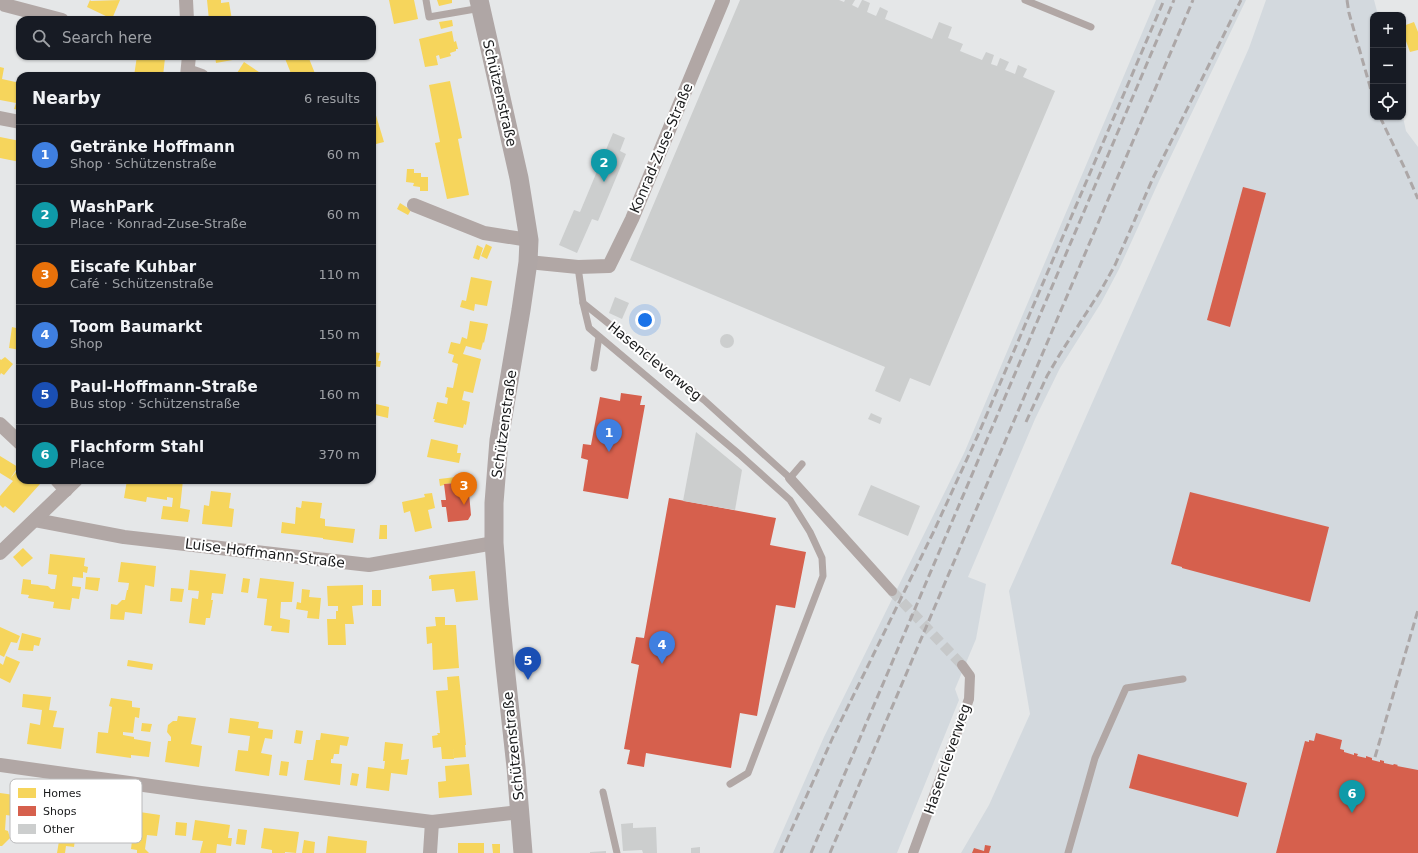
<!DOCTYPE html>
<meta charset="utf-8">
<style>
body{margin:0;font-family:"DejaVu Sans",sans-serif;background:#242831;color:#f1f3f6}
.controls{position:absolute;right:12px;top:12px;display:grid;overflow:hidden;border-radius:8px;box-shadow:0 1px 3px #0004}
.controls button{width:36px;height:36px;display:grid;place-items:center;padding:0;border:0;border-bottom:1px solid #363941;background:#171b24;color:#f1f3f6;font:20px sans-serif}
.you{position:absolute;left:645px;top:320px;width:14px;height:14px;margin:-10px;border:3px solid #fff;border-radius:50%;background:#1a73e8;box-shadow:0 0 0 6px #1a73e833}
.badge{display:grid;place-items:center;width:26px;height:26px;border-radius:50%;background:#2563eb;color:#fff;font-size:13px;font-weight:700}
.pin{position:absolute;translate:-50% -33px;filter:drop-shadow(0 1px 2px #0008)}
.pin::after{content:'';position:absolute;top:21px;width:14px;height:12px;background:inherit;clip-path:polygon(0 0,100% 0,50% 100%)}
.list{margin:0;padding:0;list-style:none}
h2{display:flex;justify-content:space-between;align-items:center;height:52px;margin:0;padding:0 16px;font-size:17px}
h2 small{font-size:13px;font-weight:400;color:#9ea1a6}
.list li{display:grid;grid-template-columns:26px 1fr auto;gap:12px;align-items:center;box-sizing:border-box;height:60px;padding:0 16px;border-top:1px solid #363941}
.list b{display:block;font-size:15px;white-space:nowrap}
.list p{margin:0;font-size:13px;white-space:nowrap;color:#9ea1a6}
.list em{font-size:13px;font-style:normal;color:#9ea1a6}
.icon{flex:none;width:22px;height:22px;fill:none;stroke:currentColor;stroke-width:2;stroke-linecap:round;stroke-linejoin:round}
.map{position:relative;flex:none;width:1418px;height:853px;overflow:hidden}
.search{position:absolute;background:#171b24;box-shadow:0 1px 3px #0004;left:16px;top:16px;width:360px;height:44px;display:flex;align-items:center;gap:10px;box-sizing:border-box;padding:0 14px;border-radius:12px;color:#9ea1a6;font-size:15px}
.panel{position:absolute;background:#171b24;box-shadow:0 1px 3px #0004;left:16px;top:72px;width:360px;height:412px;border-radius:12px}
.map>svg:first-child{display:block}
.built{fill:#d3d9de}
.homes{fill:#f6d55c}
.shops{fill:#d6604d}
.building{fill:#cccece}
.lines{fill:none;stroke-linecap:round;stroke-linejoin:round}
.pedestrian-tunnel{stroke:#c6c8c9;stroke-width:10;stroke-dasharray:10 5;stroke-linecap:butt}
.service{stroke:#b1a7a5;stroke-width:7}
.pedestrian{stroke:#b1a7a5;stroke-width:10}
.minor{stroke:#b1a7a5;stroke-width:14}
.secondary{stroke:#afa6a5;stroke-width:19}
.rail{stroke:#aca7a7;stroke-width:3;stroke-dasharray:8 4;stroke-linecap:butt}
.labels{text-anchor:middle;stroke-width:4;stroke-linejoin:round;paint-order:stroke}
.street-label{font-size:14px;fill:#191a1b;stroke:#fff}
.key{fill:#fff;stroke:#bababb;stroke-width:1}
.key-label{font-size:11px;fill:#191a1b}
</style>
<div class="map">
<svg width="1418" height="853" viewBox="0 0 1418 853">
<rect width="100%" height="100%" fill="#e5e7e8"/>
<g class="built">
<polygon points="1156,0 1246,0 1159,181 1119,269 1101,303 1060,368 1035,419 968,577 986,584 976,639 955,689 959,700 897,853 773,853 824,737 965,451"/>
<polygon points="1266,0 1374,0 1378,15 1373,15 1373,117 1403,117 1406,131 1418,147 1418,853 961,853 989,805 1030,714 1009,591 1249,48"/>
</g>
<g class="homes">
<polygon points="90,0 91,1 120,0 112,19 87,7"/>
<polygon points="207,0 221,0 221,3 229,2 232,20 209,20"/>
<polygon points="389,0 414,0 418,19 394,24"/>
<polygon points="437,0 452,0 452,3 439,6"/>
<polygon points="452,20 453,26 441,29 439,22"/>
<polygon points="1414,22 1418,32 1418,50 1410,52 1403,33 1403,26"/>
<polygon points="452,31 454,42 456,41 458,49 456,49 456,51 450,53 451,56 440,59 439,55 436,56 438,65 425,67 419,39"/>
<polygon points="137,56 163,56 163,57 165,58 163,76 134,76"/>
<polygon points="215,56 237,56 238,59 216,63"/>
<polygon points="284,56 308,56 316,76 292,76"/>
<polygon points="244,62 265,76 242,76 237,73"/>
<polygon points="0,67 4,68 2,79 20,83 20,110 14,109 16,103 0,100"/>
<polygon points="450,81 462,138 458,139 469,195 447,199 435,143 440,142 429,85"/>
<polygon points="372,102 384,142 372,145"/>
<polygon points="0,137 20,141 20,162 0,158"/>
<polygon points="407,169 414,169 414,173 421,173 421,177 428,177 428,191 420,191 420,187 413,186 414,183 406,182"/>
<polygon points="400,203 411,210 408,215 397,209"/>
<polygon points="486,244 492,247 487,259 481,256"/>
<polygon points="477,245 483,248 479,260 473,258"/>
<polygon points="471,277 492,281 487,306 475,304 474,311 460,307 462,300 466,301"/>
<polygon points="470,321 488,324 484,343 483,342 481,350 466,346 463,354 481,359 473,393 464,391 462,400 470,402 466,425 464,424 463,428 434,422 435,419 433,419 437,402 447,404 448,398 445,397 447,387 453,388 458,364 452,362 454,355 448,353 451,342 460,344 462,337 467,339"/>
<polygon points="12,327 20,329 20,350 9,348"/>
<polygon points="373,352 380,353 378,361 381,361 380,367 372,366"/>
<polygon points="5,357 13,364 4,375 1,373 0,375 0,359 1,360"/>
<polygon points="376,404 389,407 388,418 375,415"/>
<polygon points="431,439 458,445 457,453 461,453 459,463 427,457"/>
<polygon points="0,456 18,467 10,479 20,467 20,480 35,480 40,484 14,513 5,506 3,508 0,505 0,496 13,481 0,473"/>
<polygon points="456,477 456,483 444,484 444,485 440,486 439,479"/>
<polygon points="127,480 183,480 180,508 190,510 188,522 161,519 163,506 172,507 173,498 167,497 167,500 147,497 146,502 124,498"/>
<polygon points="211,491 231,493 229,508 234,509 232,527 202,524 204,505 209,506"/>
<polygon points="432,493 435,508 428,510 432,528 415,532 410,511 404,513 402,502 425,497 424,494"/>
<polygon points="302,501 322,503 320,518 325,519 325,526 355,529 353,543 323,539 323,538 281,533 282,522 295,524 296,507 301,508"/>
<polygon points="380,525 387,525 387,539 379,539"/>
<polygon points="23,548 33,558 22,567 13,557"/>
<polygon points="50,554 85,558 84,566 88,567 87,573 83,572 83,578 73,577 72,586 81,587 79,599 72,598 70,610 53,608 54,602 28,598 29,595 21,594 23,579 31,580 31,584 48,586 51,589 55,589 57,575 48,574"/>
<polygon points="121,562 156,566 154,587 145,585 142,614 125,612 124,620 110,619 111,604 117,605 122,600 125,600 127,590 128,590 129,583 118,582"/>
<polygon points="190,570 226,574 223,594 212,593 211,600 213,600 210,618 206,618 205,625 189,623 192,598 198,599 199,591 188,590"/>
<polygon points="475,571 478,600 456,602 454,589 432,591 431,579 429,579 429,576 431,575"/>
<polygon points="86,577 100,578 98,591 85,589"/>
<polygon points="243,578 250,579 248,593 241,592"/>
<polygon points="260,578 294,582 292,602 281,602 280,618 290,620 289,633 271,631 272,626 264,625 267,599 257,598"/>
<polygon points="363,585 363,605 352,606 354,624 345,624 346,645 328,645 327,619 336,619 336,611 338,611 338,606 328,606 327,586"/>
<polygon points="171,588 184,589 182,602 170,601"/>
<polygon points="302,589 310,590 309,597 321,598 319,619 307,618 308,611 296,609 297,602 301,603"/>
<rect x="372" y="590" width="9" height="16"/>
<polygon points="435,617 445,617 445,625 456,625 459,668 433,670 432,643 427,644 426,627 436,626"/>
<polygon points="0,627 20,636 17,643 11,642 4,657 0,655"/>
<polygon points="22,633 41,638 39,646 34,645 33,651 18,650"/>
<polygon points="6,656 20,662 10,683 0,678 0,663 3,665"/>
<polygon points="128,660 153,664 152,670 127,666"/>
<polygon points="459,676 466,745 465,745 466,757 454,758 453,746 454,759 442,759 441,747 433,748 432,736 438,735 437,733 440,733 436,691 448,690 447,677"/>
<polygon points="23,694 51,697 49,710 57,711 53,727 64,728 61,749 27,744 30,723 40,725 42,710 22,707"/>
<polygon points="111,698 132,701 132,707 140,708 139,718 135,717 133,733 123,732 123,735 134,737 134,739 151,742 149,757 131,755 131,758 96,753 98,732 108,733 112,707 109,706"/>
<polygon points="178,716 196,718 191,744 202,746 199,767 165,762 168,741 171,741 171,737 167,732 168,725 173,721 177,721"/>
<polygon points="230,718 259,722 258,728 273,730 272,739 265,738 261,753 272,755 269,776 235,771 238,750 248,751 250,736 228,733"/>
<polygon points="142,723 152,724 150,732 141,731"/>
<polygon points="296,730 303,731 301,744 294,743"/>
<polygon points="321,733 349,737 347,746 340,745 339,754 334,754 333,759 331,759 331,763 342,764 340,785 304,780 307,760 313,760 316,740 320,740"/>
<polygon points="385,742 403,744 401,760 409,759 407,775 391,773 389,791 366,788 368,767 384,769 385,761 383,761"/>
<polygon points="281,761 289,762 287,776 279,775"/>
<polygon points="469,764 472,795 439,798 438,782 446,781 445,766"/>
<polygon points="352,773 359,774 357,786 350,785"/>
<polygon points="0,793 29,797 27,818 6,815 5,830 8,831 10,838 2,846 0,846"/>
<polygon points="54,799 89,804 86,825 77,824 74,847 66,846 65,853 57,853 62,823 51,821"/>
<polygon points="126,810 160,815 157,836 147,835 145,849 149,853 137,853 137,850 131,849 133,832 123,831"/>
<polygon points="195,820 230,825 228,838 232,838 231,846 217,844 216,853 200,853 203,841 192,840"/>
<polygon points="176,822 187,823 186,836 175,835"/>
<polygon points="264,828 299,832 296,853 285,852 285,853 272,853 272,850 261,848"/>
<polygon points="238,829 247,830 245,845 236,844"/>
<polygon points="328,836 367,841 366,853 326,853"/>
<polygon points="304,840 315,842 314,853 302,853"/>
<rect x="458" y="843" width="26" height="10"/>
<polygon points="492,844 500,844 500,853 493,853"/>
</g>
<g class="shops">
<polygon points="1243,187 1266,193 1230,327 1207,320"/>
<polygon points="621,393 642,396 640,405 645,405 628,499 583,491 588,460 581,458 583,444 591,445 600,397 620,401"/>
<polygon points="468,482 471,515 468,520 448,522 446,507 442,507 441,500 446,500 444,484"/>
<polygon points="1190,492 1329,527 1310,602 1182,568 1182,567 1171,564"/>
<polygon points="669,498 776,518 770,545 806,552 795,608 776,605 757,716 740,713 731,768 646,753 644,767 627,764 630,750 624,749 639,665 631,663 636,637 644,638"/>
<polygon points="1316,733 1342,740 1340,749 1344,750 1344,752 1354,755 1354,753 1358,754 1357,756 1366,758 1366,756 1372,758 1372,760 1380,762 1380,760 1384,761 1384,763 1393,765 1394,764 1398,765 1397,766 1418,770 1418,853 1276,853 1305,741 1309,742 1309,740 1314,741"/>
<polygon points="1138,754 1247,783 1238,817 1129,788"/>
<polygon points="985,845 991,846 989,853 972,853 974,848 984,851"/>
</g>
<g class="building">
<polygon points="740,0 839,0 844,2 845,0 855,0 852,5 858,8 862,0 863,0 870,3 867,12 876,16 880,7 888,11 885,19 932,39 939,22 952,27 948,38 963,44 960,51 982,60 986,52 994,55 991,64 997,66 1000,58 1009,62 1005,70 1015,74 1018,65 1027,69 1023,77 1055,91 930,386 910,378 900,402 875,391 885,367 630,260"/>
<polygon points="613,133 625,138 620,151 626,154 598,221 592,219 577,253 559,245 574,210 580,212"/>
<polygon points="615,297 629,303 622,319 609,313"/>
<circle cx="727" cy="341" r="7"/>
<polygon points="871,413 882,418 880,424 868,419"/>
<polygon points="696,432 742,470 735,510 683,501"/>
<polygon points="871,485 920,506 908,536 858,515"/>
<polygon points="633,823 633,828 656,827 657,853 643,853 642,850 623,851 621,824"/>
<polygon points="700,847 700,853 691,853 691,848"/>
<polygon points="606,851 606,853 590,853 590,852"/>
</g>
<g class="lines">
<polyline class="pedestrian-tunnel" points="892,591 962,665"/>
<g class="service">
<polyline points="426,0 429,17 481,8"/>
<polyline points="1025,0 1091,27"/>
<polyline points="578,267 583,303 704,400 790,478 802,464"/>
<polyline points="583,303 589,328 739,454 790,500 810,532 822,558 823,576 748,773 730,784"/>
<polyline points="594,368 599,337"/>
<polyline points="603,792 617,853"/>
<polyline points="1068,853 1095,758 1126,688 1183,679"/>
</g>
<g class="pedestrian">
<polyline points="790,478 892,591"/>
<polyline points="913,853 969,699 970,676 962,665"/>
</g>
<g class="minor">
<polyline points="186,0 187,20"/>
<polyline points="5,5 62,20"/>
<polyline points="188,71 202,76"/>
<polyline points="187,76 189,56"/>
<polyline points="0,118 20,122"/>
<polyline points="414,205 484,233 529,240"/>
<polyline points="528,262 578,267 609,266 632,219 723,0"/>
<polyline points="0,424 20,443"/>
<polyline points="57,480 66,490"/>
<polyline points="35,520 124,537 369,565 494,543"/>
<polyline points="0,553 76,480"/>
<polyline points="0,765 201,793 432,822 520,812"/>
<polyline points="430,853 432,822"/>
</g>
<polyline class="secondary" points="479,0 519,178 529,240 528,262 521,310 499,440 494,503 494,543 499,605 505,666 516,767 523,853"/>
<g class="rail">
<polyline points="1347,0 1349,13 1373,97"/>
<polyline points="1380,117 1405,169 1418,199"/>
<polyline points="1026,422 1047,376 1060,354 1101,290 1115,265 1153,178 1241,0"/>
<polyline points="1375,757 1418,610"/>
<polyline points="781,853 833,737 933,533 978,435 1164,0"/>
<polyline points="811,853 1174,0"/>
<polyline points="830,853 1193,0"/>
</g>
</g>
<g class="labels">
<g class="street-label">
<text transform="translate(500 93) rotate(77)" y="5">Schützenstraße</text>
<text transform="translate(661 148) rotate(-67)" y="5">Konrad-Zuse-Straße</text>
<text transform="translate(655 361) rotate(39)" y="5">Hasencleverweg</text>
<text transform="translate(504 424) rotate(-82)" y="5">Schützenstraße</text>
<text transform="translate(265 553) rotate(7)" y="5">Luise-Hoffmann-Straße</text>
<text transform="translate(513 746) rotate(-96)" y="5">Schützenstraße</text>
<text transform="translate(947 759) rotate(-71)" y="5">Hasencleverweg</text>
</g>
</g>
<rect x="10" y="779" width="132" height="64" rx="6" class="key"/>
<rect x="18" y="788" width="18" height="10" fill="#f6d55c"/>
<rect x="18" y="806" width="18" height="10" fill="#d6604d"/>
<rect x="18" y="824" width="18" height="10" fill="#cccece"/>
<g class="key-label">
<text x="43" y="797">Homes</text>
<text x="43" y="815">Shops</text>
<text x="43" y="833">Other</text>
</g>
</svg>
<div class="controls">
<button>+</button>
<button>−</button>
<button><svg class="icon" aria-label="locate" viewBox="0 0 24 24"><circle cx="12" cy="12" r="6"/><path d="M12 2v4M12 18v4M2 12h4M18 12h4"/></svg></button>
</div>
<div class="you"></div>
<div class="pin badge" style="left:609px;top:452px;background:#3f7fe0">1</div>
<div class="pin badge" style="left:604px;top:182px;background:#0f9aa8">2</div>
<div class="pin badge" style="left:464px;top:505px;background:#e8710a">3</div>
<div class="pin badge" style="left:662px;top:664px;background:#3f7fe0">4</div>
<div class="pin badge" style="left:528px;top:680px;background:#1a4fb4">5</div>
<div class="pin badge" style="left:1352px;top:813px;background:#0f9aa8">6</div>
<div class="search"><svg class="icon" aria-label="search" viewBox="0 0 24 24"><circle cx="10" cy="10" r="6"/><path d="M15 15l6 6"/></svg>Search here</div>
<section class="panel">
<h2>Nearby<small>6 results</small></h2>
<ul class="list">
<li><span class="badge" style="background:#3f7fe0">1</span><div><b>Getränke Hoffmann</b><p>Shop · Schützenstraße</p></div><em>60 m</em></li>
<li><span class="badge" style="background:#0f9aa8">2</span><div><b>WashPark</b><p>Place · Konrad-Zuse-Straße</p></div><em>60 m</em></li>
<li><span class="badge" style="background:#e8710a">3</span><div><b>Eiscafe Kuhbar</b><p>Café · Schützenstraße</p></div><em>110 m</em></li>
<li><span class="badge" style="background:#3f7fe0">4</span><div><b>Toom Baumarkt</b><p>Shop</p></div><em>150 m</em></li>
<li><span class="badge" style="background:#1a4fb4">5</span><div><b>Paul-Hoffmann-Straße</b><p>Bus stop · Schützenstraße</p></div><em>160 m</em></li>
<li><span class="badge" style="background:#0f9aa8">6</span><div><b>Flachform Stahl</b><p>Place</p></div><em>370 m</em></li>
</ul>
</section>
</div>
